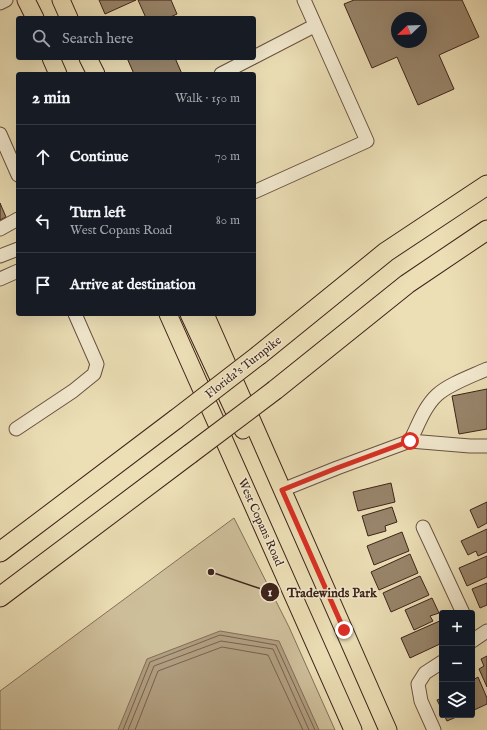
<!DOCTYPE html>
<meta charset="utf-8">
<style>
body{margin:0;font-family:"IM FELL English",serif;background:#242831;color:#f1f3f6}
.controls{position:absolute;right:12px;bottom:12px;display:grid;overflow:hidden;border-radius:4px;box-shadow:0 4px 16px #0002}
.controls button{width:36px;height:36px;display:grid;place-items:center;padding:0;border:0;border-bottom:1px solid #363941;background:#171b24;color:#f1f3f6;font:20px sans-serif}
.compass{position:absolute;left:391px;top:12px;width:36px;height:36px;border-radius:50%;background:#171b24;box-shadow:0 4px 16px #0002;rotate:247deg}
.stop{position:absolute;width:12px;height:12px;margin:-9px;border:3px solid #d93025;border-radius:50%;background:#fff}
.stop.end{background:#d93025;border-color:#fff;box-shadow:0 1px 4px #0008}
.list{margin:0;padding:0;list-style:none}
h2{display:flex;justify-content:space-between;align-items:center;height:52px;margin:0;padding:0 16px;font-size:17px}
h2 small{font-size:13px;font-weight:400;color:#9ea1a6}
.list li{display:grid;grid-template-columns:26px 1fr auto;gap:12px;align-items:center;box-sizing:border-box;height:64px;padding:0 16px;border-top:1px solid #363941}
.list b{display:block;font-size:15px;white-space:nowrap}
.list p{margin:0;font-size:13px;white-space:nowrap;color:#9ea1a6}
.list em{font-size:13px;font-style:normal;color:#9ea1a6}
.icon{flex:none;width:22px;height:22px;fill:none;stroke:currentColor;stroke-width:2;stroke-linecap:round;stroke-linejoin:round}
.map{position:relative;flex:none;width:487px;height:730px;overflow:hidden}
.search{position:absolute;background:#171b24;box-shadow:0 4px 16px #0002;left:16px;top:16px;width:240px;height:44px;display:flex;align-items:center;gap:10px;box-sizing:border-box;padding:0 14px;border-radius:4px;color:#9ea1a6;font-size:15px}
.panel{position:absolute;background:#171b24;box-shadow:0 4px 16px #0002;left:16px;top:72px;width:240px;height:244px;border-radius:4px}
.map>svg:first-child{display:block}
.green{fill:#cebf9b;stroke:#86715a}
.water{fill:#b19f81;stroke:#836d58}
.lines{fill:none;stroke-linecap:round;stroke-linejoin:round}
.shore{stroke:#78614e;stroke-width:1}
.building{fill:#98856b;stroke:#3e231a;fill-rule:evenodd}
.minor-casing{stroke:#6a5241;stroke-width:15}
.major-casing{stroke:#3e231a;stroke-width:19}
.highway-casing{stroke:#3e231a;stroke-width:21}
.minor{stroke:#f3ead0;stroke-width:13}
.major{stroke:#ecdfb6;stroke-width:17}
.highway{stroke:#ecdfb6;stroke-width:19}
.highway-bridge-casing{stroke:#3e231a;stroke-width:21;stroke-linecap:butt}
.highway-bridge{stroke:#ecdfb6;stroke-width:19}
.route{stroke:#d93025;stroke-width:5}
.labels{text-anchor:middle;stroke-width:3;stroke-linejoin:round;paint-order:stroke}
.street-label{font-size:12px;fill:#3e231a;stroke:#f3ead0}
.leader{fill:none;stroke:#3e231a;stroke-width:1.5}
.callout-dot{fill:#3e231a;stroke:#f3ead0;stroke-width:1.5}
.mark-label{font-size:12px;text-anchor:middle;font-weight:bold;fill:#fff}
.callout-label{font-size:13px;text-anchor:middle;font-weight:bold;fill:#3e231a;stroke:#f3ead0;stroke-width:3;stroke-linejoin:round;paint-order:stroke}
</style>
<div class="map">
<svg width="487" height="730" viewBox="0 0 487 730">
<rect width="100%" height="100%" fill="#ecdfb6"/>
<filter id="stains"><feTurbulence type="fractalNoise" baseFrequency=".005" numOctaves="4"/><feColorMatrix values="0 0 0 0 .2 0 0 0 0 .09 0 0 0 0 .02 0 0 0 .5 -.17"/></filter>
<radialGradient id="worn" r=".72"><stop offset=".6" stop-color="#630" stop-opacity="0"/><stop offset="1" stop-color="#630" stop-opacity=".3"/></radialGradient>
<polygon class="green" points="234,518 289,627 335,730 0,730 0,691"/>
<polygon class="water" points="220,631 279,641 319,730 118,730 147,659"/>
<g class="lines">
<g class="shore">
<polyline points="123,730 150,662 220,635 276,645 315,730"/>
<polyline points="128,730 154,666 221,641 273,649 309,730"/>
<polyline points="135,730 158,671 222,647 268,655 303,730"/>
</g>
</g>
<g class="building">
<polygon points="99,0 136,0 105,14"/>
<polygon points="138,0 171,0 177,14 168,18 146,18"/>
<path d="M354,0H462L479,37L439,55L454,89L418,105L397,57L372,68L344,4ZM397,18H421V42H397Z"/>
<polygon points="127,58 175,58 182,74 134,74"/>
<polygon points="0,203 6,217 0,220"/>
<polygon points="487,389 487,429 459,434 452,396"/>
<polygon points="391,483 395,502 358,511 353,492"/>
<polygon points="487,502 487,523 478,528 470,510"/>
<polygon points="392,507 397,522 385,526 386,531 368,536 362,516"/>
<polygon points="487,529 487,552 478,556 476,551 468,555 461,541"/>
<polygon points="402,532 409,551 374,565 367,546"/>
<polygon points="410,554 418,573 379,590 371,572"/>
<polygon points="487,556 487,577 467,586 459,568"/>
<polygon points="420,576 429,595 391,612 383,593"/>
<polygon points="487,583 487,605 480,608 472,589"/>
<polygon points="432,598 439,613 430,616 433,621 414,630 405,610"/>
<polygon points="442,620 442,643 410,658 401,638"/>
<polygon points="487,656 487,687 479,669 484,666 481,659"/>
<polygon points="478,677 487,698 487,704 472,711 472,678 473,680"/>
<polygon points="442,698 442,710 437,700"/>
<polygon points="444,715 461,715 447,721"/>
</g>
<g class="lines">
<g class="minor-casing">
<g id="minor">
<polyline points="0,3 6,0"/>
<polyline points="254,57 314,26"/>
<polyline points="221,74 252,58"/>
<polyline points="0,134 18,175"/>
<polyline points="254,192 367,141 304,0"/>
<polyline points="0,229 18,219"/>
<polyline points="0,256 18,249"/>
<polyline points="0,279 18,271"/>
<polyline points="16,429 73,391 94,374 97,364 75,314"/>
<path d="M410,441C418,426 424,407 437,395C449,384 472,376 487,369"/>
<polyline points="282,490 337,468 410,441 470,446 487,446"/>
<polyline points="423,527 463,613"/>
<polyline points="472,641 487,631"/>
<polyline points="434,730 421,701 418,684 425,673 442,662"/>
</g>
</g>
<g class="major-casing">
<g id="major">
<polyline points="26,0 35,18"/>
<polyline points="61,0 69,18"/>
<polyline points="51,58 58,74"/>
<polyline points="88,58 96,74"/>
<polyline points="168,314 353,730"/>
<polyline points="189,314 243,430"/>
<polyline points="205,314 388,730"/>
</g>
</g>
<g class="highway-casing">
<g id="highway">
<polyline points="259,355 386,252 487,185"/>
<polyline points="275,390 407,284 487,230"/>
<polyline points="0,552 176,419"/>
<polyline points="0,597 190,454"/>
</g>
</g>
<use href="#minor" class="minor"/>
<use href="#major" class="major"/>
<use href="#highway" class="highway"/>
<g class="highway-bridge-casing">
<g id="highway-bridge">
<polyline points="176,419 259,355"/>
<polyline points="190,454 275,390"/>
</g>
</g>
<use href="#highway-bridge" class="highway-bridge"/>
</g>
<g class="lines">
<polyline class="route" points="344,630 282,490 337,468 410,441"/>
</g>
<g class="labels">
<g class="street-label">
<text transform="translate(243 367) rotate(-38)" y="4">Florida's Turnpike</text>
<text transform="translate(261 522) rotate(66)" y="4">West Copans Road</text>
</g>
</g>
<path class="leader" d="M211 572L270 592"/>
<g class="callout-dot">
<circle cx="211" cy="572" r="4"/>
<circle cx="270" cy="592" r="10"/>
</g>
<g class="mark-label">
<text x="270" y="596">1</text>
</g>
<g class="callout-label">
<text x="332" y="597">Tradewinds Park</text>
</g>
<rect width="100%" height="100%" filter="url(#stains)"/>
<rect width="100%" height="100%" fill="url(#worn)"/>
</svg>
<div class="controls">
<button>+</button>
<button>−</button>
<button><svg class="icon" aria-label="layers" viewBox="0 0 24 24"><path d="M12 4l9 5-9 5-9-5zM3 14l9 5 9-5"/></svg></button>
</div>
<svg class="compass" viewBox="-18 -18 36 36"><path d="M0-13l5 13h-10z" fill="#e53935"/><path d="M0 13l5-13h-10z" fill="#9ea1a6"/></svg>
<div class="stop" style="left:410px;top:441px"></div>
<div class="stop end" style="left:344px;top:630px"></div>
<div class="search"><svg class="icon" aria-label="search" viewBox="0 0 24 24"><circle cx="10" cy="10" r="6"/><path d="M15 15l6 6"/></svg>Search here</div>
<section class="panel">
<h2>2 min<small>Walk · 150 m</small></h2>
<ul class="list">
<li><svg class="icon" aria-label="ahead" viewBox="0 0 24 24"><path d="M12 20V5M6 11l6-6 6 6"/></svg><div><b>Continue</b></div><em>70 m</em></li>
<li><svg class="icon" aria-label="left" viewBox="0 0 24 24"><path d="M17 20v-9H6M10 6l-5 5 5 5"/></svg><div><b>Turn left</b><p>West Copans Road</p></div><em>80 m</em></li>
<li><svg class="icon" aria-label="arrive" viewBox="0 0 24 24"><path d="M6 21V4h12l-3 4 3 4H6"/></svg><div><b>Arrive at destination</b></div></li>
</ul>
</section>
</div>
